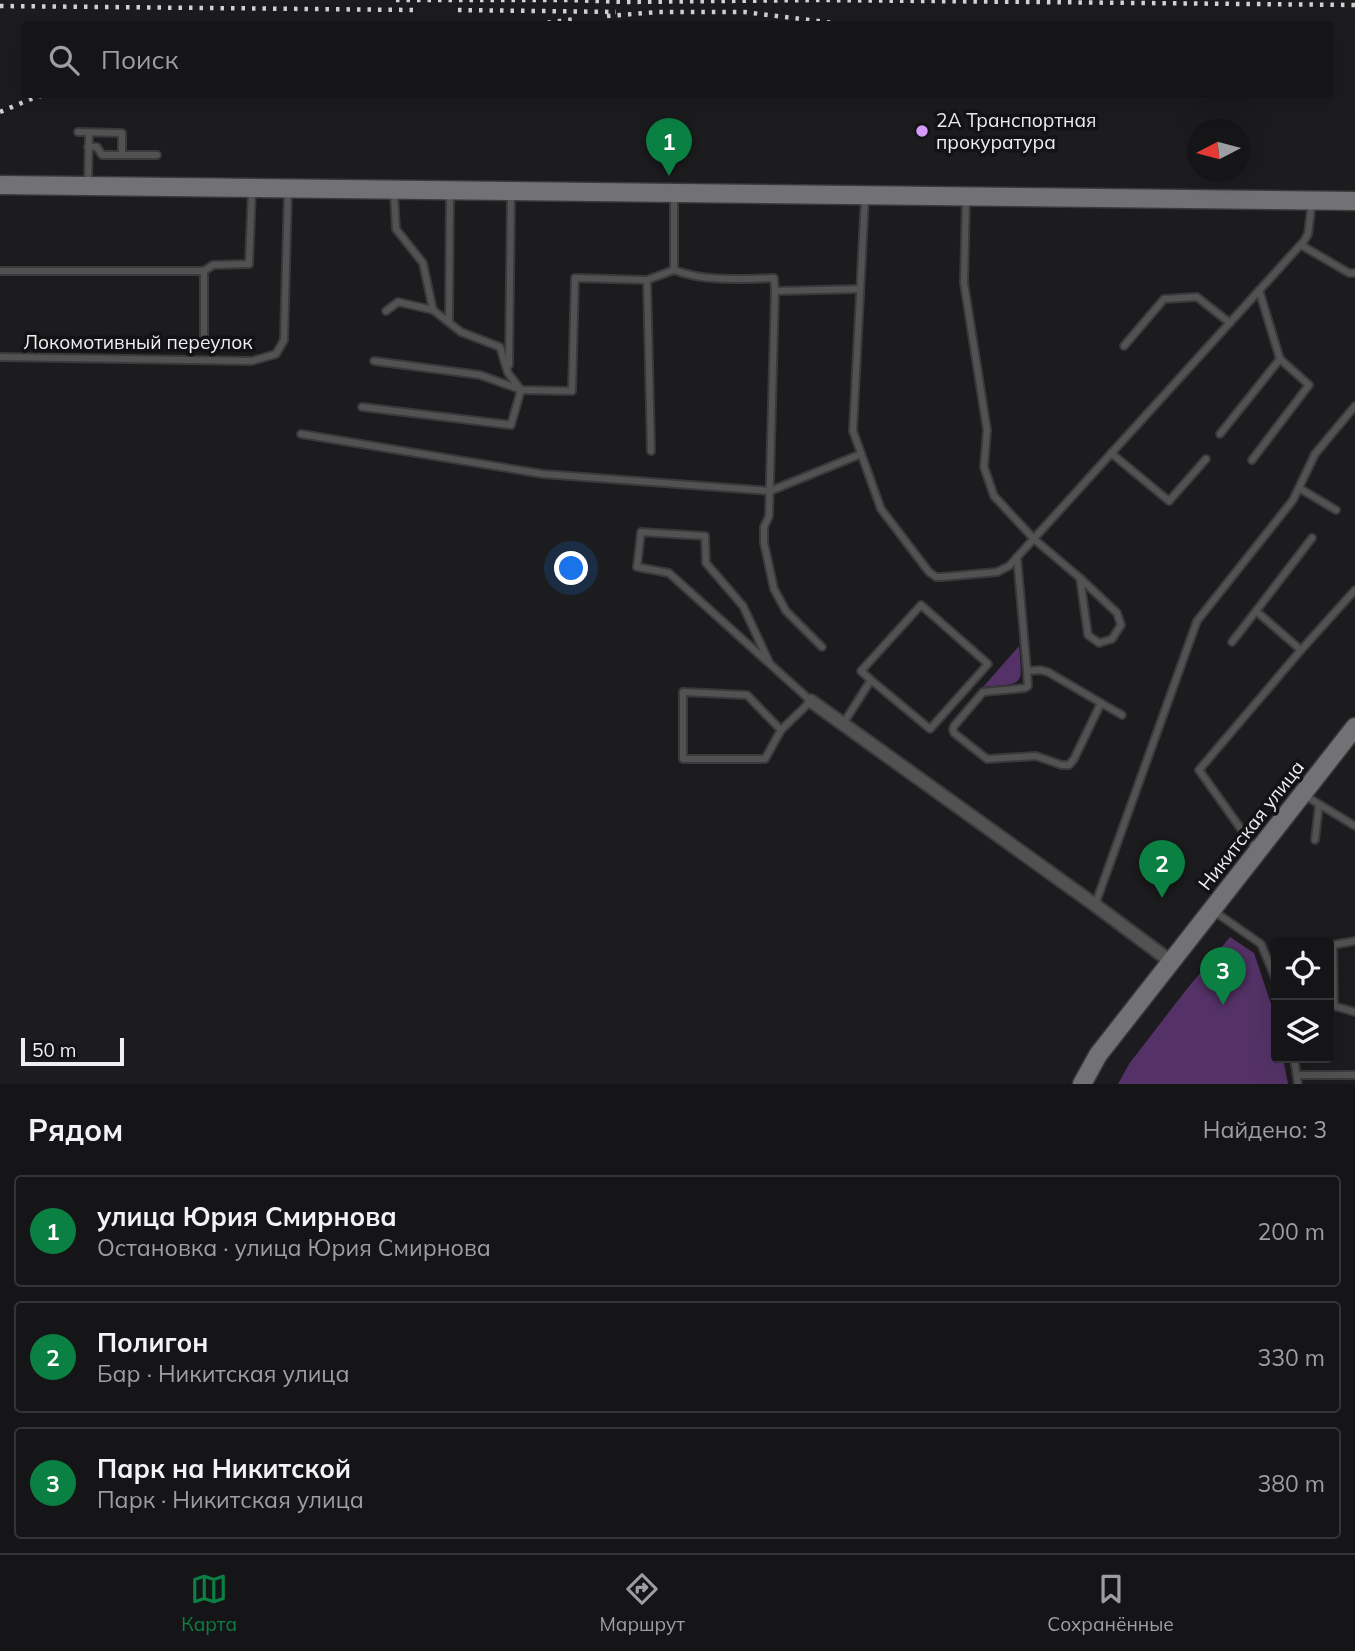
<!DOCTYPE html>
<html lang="ru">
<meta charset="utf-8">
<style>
body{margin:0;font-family:Mulish,sans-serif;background:#222123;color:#f1f3f6}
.controls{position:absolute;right:21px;bottom:21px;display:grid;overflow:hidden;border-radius:7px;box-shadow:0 7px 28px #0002}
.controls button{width:63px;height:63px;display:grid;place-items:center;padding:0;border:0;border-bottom:2px solid #343335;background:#151416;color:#f1f3f6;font:35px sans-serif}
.compass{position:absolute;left:1187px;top:119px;width:63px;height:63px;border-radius:50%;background:#151416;box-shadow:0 7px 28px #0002;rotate:264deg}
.scale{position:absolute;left:21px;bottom:18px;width:103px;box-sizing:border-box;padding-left:7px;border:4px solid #efeef0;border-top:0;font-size:19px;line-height:24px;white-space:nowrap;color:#efeef0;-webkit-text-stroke:5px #131214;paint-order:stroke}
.you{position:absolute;left:572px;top:569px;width:24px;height:24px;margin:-18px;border:5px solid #fff;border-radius:50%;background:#1a73e8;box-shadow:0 0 0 10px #1a73e833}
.badge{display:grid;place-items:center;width:46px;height:46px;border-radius:50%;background:#0b8043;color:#fff;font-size:23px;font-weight:700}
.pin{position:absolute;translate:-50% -58px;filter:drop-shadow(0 2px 4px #0008)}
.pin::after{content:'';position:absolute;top:37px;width:24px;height:21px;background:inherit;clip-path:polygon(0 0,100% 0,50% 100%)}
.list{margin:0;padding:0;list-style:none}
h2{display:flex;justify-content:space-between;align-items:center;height:91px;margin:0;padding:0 28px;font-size:30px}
h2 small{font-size:23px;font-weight:400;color:#9d9ea1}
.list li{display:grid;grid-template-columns:46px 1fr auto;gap:21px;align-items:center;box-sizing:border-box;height:112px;margin:0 14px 14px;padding:0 14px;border:2px solid #343335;border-radius:7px}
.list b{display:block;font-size:26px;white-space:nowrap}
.list p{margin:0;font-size:23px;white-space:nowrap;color:#9d9ea1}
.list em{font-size:23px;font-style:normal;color:#9d9ea1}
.icon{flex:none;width:38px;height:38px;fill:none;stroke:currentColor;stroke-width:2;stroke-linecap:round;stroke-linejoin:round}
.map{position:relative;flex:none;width:1355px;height:1084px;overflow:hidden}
.search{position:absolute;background:#151416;box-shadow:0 7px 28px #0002;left:21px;right:21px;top:21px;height:77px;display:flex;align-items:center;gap:18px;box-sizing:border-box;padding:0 24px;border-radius:7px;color:#9d9ea1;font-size:26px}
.sheet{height:469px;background:#151416}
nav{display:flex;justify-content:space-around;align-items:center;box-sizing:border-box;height:98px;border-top:2px solid #343335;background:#151416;font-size:19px;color:#9d9ea1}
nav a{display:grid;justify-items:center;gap:4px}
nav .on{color:#0b8043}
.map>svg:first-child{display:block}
.green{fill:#543267}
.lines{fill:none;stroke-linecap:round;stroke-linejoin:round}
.lane-casing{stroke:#3a393b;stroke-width:10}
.street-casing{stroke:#3a393b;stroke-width:16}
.secondary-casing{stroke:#3a393b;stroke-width:21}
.lane{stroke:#535253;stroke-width:6}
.street{stroke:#535253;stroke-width:12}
.secondary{stroke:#727173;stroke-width:18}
.rail{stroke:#d2d1d3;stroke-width:4.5;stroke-dasharray:3.5 7;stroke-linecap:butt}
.poi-dot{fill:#d69bfa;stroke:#131214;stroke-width:2.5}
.labels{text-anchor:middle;stroke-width:7;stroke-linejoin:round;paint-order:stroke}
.poi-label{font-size:19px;fill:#efeef0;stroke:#131214;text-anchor:start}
.street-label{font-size:19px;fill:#efeef0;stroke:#131214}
</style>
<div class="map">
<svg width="1355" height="1084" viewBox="0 0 1355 1084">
<rect width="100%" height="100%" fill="#1c1b1d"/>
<g class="green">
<path d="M1019,646C1023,688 1024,683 983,687Z"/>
<polygon points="1230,937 1254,953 1276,1019 1276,1058 1283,1058 1288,1084 1118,1084 1129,1064 1186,990"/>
</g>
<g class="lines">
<g class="lane-casing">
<g id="lane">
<polyline points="78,132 122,133 122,155 102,155 97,147 88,147"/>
<polyline points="122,155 157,155"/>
<polyline points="88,184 89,133"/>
<polyline points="394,193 396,229 423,263 433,310 461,332 500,347 508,373 521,390"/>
<polyline points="865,197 853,431 881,509 929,572 936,577 942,577 997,572 1009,566 1304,241 1308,234 1312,202"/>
<polyline points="966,198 964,283 987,430 984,467 994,496 1034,539 1080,578 1088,635 1099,643 1112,639 1121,625 1117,613 1080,578"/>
<polyline points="1301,245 1349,273 1355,273"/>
<path d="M674,270C706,282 740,279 774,278L775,291"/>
<polyline points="0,271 204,271 204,344"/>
<polyline points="204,271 213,265 249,264 252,190"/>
<polyline points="647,280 651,451"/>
<polyline points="386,311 398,302 433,310"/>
<polyline points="449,322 450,193"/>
<polyline points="1124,346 1164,299 1197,297 1230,323"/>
<polyline points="0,357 252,361 276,354 284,340 288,191"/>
<polyline points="374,361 480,375 519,389"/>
<polyline points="509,365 511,194"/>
<polyline points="362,407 511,425 521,390 572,391 575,278 647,280 674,270 674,196"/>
<polyline points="301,434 543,474 770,491 861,454"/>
<polyline points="1220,434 1280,359"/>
<polyline points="1111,453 1169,501 1206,459"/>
<polyline points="1252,460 1309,385 1280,359 1259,290"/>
<polyline points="1299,488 1336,510"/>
<polyline points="1017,557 1027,671 1028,686 1025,688 983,692 954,726 953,729 954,733 987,759 1036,756 1062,765 1069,765 1074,759 1101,703 1048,672 1040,670 1027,671"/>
<polyline points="1232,642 1256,611"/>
<polyline points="822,647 786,611 774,589 764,543 764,527 769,516 775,291 860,289"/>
<polyline points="1301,650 1256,611 1312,538"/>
<polyline points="770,664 743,606 706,563 705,536 641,532 637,567 669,573 791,683 811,701 781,730 765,759 683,759 683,692 747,695 781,730"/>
<polyline points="1101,703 1122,715"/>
<polyline points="843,724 871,680 861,671 921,605 988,664 930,729 871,680"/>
<polyline points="1304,795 1355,826"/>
<polyline points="1315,840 1319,805"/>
<polyline points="1256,850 1199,770 1301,650 1355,590"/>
<polyline points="1095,905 1197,621 1293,500 1315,454 1355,406"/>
<polyline points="1215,912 1261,944 1276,980"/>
<polyline points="1333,945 1334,1006 1355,1012"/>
<polyline points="1330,948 1333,945 1355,941"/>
<polyline points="1294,1058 1298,1084"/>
<polyline points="1297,1075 1355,1075"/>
</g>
</g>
<g class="street-casing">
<polyline id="street" points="811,701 1095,905 1170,961"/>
</g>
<g class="secondary-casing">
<g id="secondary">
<polyline points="0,185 1355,201"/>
<polyline points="1082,1084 1098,1055 1355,727"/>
</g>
</g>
<use href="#lane" class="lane"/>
<use href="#street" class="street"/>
<use href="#secondary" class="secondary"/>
<g class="rail">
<polyline points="396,0 568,0 626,2 819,0 1355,5"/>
<polyline points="0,6 413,10"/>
<polyline points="458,10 616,12"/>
<polyline points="607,16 659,12 744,12 834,23"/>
<polyline points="537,24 575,19"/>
<polyline points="0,112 31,99 47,94"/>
</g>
</g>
<circle class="poi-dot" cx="922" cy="131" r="7"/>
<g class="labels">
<g class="poi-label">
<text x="936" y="127">2А Транспортная<tspan x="936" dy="22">прокуратура</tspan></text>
</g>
<g class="street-label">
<text x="138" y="349">Локомотивный переулок</text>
<text transform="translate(1251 825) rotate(-52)" y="7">Никитская улица</text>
</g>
</g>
</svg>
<div class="controls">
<button><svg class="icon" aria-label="locate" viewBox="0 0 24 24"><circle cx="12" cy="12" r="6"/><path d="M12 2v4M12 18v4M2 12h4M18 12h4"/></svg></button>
<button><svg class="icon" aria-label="layers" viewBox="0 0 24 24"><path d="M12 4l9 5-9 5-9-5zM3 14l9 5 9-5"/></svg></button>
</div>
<svg class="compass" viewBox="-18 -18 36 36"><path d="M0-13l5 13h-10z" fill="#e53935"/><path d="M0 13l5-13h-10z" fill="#9d9ea1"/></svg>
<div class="scale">50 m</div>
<div class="you"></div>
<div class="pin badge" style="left:669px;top:176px">1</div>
<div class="pin badge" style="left:1162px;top:898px">2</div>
<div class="pin badge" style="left:1223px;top:1005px">3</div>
<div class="search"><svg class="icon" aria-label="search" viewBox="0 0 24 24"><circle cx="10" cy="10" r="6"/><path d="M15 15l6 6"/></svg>Поиск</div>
</div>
<section class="sheet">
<h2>Рядом<small>Найдено: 3</small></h2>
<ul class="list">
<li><span class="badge">1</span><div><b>улица Юрия Смирнова</b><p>Остановка · улица Юрия Смирнова</p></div><em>200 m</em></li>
<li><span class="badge">2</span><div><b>Полигон</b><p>Бар · Никитская улица</p></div><em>330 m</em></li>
<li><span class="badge">3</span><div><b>Парк на Никитской</b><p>Парк · Никитская улица</p></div><em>380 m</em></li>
</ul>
</section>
<nav>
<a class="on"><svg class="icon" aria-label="map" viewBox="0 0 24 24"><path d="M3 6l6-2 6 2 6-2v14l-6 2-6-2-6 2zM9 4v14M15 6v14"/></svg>Карта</a>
<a><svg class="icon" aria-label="directions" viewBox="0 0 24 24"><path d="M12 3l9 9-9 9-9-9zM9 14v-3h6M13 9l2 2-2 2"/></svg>Маршрут</a>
<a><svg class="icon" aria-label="saved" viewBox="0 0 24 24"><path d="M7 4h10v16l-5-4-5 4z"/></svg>Сохранённые</a>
</nav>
